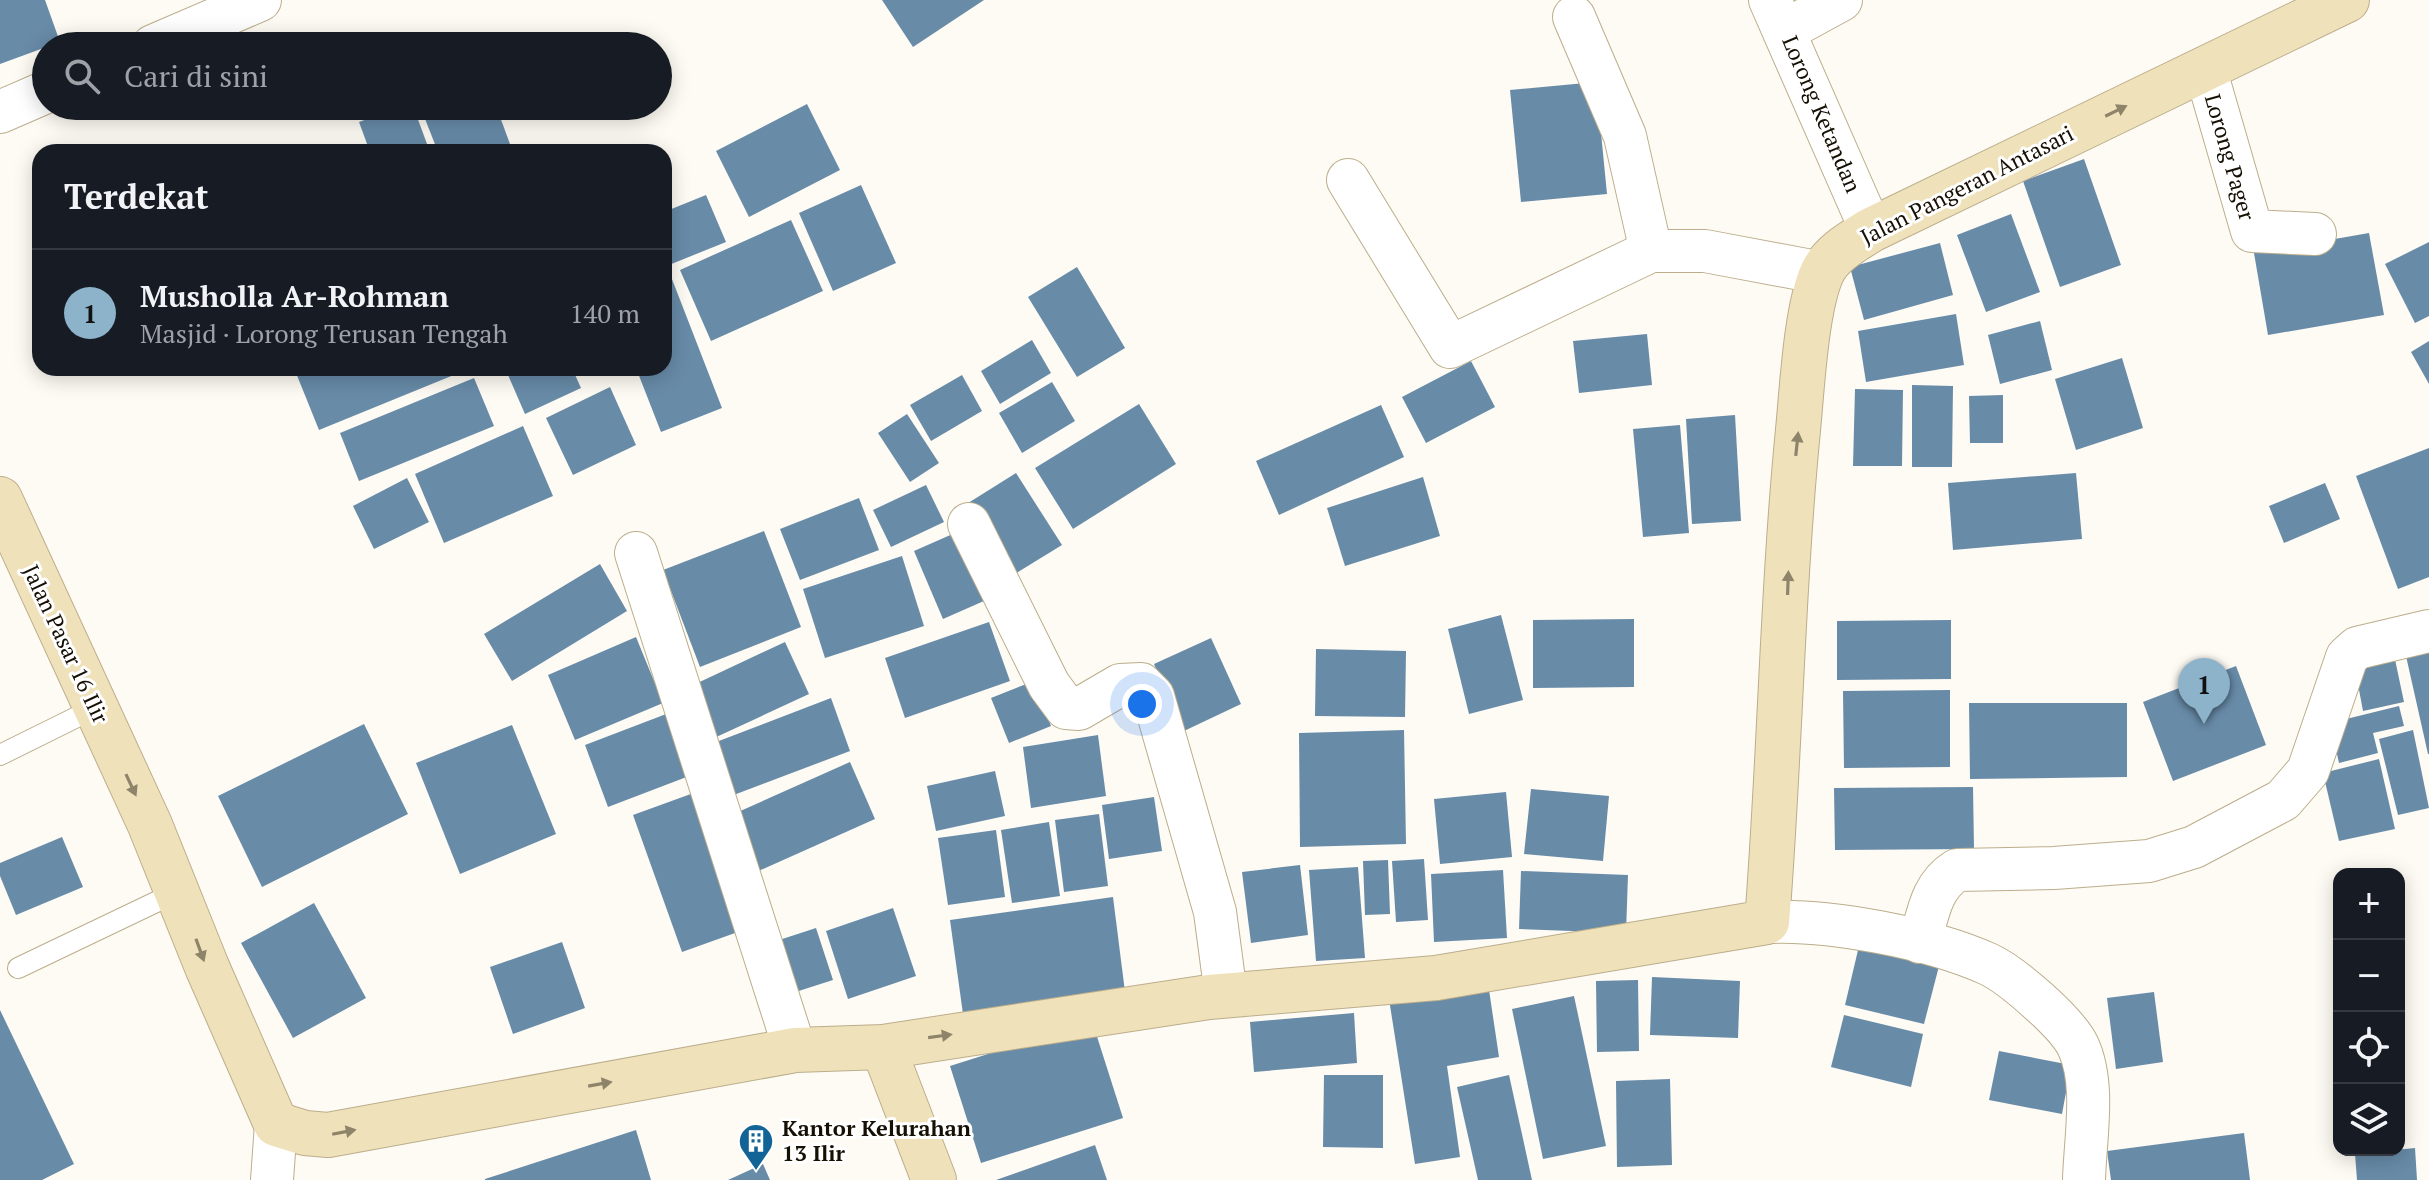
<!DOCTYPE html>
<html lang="id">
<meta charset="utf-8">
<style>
body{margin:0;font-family:"PT Serif",serif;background:#20242c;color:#f1f3f6}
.controls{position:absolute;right:24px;bottom:24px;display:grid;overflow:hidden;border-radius:16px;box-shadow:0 4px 20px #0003}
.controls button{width:72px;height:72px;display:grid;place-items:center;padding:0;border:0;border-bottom:2px solid #363941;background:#171b24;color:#f1f3f6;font:40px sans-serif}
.you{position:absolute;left:1142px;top:704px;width:28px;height:28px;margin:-20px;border:6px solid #fff;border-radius:50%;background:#1a73e8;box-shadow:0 0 0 12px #1a73e833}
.badge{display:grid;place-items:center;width:52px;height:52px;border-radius:50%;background:#8db3cb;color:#111;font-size:26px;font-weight:700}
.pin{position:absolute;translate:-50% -66px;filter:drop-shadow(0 2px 4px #0008)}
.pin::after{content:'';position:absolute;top:42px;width:28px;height:24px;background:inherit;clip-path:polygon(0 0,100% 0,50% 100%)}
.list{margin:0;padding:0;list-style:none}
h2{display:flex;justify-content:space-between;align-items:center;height:104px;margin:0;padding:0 32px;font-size:34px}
h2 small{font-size:26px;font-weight:400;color:#9ea1a6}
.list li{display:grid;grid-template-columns:52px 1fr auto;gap:24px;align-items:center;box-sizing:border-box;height:128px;padding:0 32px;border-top:2px solid #363941}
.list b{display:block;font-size:30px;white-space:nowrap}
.list p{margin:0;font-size:26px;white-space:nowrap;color:#9ea1a6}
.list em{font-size:26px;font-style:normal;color:#9ea1a6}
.icon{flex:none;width:44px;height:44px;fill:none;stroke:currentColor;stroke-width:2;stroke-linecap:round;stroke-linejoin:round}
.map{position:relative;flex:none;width:2429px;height:1180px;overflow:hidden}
.search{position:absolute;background:#171b24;box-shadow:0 4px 20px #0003;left:32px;top:32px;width:640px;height:88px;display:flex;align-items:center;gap:20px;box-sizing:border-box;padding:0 28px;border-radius:44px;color:#9ea1a6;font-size:30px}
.panel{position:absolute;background:#171b24;box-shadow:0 4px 20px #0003;left:32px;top:144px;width:640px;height:232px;border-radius:24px}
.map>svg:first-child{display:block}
.building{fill:#688ba8}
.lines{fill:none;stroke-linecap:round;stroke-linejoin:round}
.lane-casing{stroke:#bcad8b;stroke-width:22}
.street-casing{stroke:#bcad8b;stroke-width:44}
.secondary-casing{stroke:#bcad8b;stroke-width:46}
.lane{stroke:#fff;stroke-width:20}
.street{stroke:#fff;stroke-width:42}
.secondary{stroke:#efe2bb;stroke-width:44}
.oneway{fill:#8d8469}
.labels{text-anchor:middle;stroke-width:6;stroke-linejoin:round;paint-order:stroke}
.street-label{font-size:22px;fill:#161004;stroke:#fff}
.poi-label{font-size:22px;font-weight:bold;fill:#161004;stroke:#fff;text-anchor:start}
</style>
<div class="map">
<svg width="2429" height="1180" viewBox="0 0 2429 1180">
<rect width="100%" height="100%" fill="#fefbf4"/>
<g class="building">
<polygon points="0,0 45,0 60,42 0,64"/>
<polygon points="882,0 984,0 913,47"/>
<polygon points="1596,82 1607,194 1521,202 1510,90"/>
<polygon points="807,104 840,170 749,217 716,151"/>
<polygon points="402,106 413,106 430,152 370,152 359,122"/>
<polygon points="420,106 496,106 510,144 488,152 438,152"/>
<polygon points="2084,159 2121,265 2060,287 2023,181"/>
<polygon points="861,185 896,263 833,291 799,213"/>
<polygon points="706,195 726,242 664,267 664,212"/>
<polygon points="2011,214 2040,292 1986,312 1957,235"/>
<polygon points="791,220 823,291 711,341 680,270"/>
<polygon points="2369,233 2384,315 2268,335 2254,253"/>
<polygon points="2429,242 2429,316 2415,323 2385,264"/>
<polygon points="1940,243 1953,295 1864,320 1850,267"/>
<polygon points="1077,267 1125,348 1077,377 1028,297"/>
<polygon points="670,274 722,408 661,432 636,368 664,368 664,277"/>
<polygon points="1956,314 1964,365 1866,382 1858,331"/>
<polygon points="2040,321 2052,370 2000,384 1988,335"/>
<polygon points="1647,334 1652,385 1579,393 1573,341"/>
<polygon points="1032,340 1051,373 1000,404 981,371"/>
<polygon points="2429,341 2429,384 2411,352"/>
<polygon points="2122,358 2143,428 2076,450 2055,379"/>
<polygon points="1471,361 1495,407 1426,443 1402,397"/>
<polygon points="294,368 471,368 319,430"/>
<polygon points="505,368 572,368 581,388 525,414"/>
<polygon points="962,375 982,411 931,441 910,405"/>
<polygon points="474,378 494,426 359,481 340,433"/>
<polygon points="1052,382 1075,421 1022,453 999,413"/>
<polygon points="1912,385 1953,386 1952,467 1912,467"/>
<polygon points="610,387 636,445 573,475 546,418"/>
<polygon points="1855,389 1903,390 1902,466 1853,466"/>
<polygon points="2003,395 2003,443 1970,443 1969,396"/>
<polygon points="1139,404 1176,464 1073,529 1035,468"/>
<polygon points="1381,405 1404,457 1279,515 1256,461"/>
<polygon points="907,414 939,463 910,482 878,433"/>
<polygon points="1735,415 1741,521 1692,524 1686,419"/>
<polygon points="1680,425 1689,533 1643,537 1633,429"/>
<polygon points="523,426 553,496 444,543 415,474"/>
<polygon points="2429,448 2429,577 2398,589 2356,476"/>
<polygon points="1016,473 1062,545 1010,577 965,505"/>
<polygon points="2076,473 2082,539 1953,550 1948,483"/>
<polygon points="1423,477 1440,536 1345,566 1327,508"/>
<polygon points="407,478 429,522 374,549 353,506"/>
<polygon points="2325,483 2340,519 2284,543 2269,506"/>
<polygon points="926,485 944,522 891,547 873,510"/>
<polygon points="859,498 879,550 800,580 780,529"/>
<polygon points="964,529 993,597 943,619 914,551"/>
<polygon points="764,531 801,627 700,667 663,570"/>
<polygon points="902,556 924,626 825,658 803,589"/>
<polygon points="600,564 627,611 512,681 484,634"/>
<polygon points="1501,615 1523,700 1469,714 1448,629"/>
<polygon points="1634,619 1634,687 1533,688 1533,620"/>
<polygon points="1951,620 1951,679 1837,680 1837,621"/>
<polygon points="989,622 1010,681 905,718 885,658"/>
<polygon points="636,637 663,703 575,740 548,675"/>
<polygon points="1211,638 1241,704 1184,731 1154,664"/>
<polygon points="785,642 809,694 712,739 689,687"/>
<polygon points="1316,649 1406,651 1405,717 1315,716"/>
<polygon points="2393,650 2404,702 2363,711 2353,658"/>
<polygon points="2429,651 2429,754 2428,754 2406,656"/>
<polygon points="2236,666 2266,745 2173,781 2143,702"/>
<polygon points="1034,681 1051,726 1009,743 991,698"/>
<polygon points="1950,690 1950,767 1844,768 1843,691"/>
<polygon points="831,698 850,751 731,796 711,744"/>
<polygon points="1969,703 2127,703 2127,777 1970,779"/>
<polygon points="2399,706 2404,726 2373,733 2378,753 2339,763 2330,723"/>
<polygon points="674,711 697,773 608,807 585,745"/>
<polygon points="364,724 408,814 262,887 218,796"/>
<polygon points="512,725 556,834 460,874 416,763"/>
<polygon points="1404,730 1406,844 1300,847 1299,733"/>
<polygon points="2413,730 2429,808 2398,815 2379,739"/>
<polygon points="1098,735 1106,796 1031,808 1023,747"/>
<polygon points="2379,759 2395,829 2339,841 2323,773"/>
<polygon points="850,762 875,819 754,873 729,816"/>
<polygon points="995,771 1005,816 936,831 927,786"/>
<polygon points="1973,787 1974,849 1835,850 1834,788"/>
<polygon points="1531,789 1609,796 1603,861 1524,854"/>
<polygon points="699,791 749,928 682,952 633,815"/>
<polygon points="1506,792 1512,857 1440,864 1434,799"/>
<polygon points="1154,797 1162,851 1109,859 1102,805"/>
<polygon points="1099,814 1108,886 1064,892 1055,820"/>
<polygon points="1049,822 1060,896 1012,903 1001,830"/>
<polygon points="996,830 1005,897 948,905 938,838"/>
<polygon points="62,837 83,887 16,915 0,876 0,863"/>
<polygon points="1424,859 1428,920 1396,922 1392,861"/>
<polygon points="1388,860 1390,914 1365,915 1363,861"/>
<polygon points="1300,865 1308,935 1251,943 1242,872"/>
<polygon points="1358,867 1365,958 1316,961 1309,870"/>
<polygon points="1503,870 1507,938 1434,942 1431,874"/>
<polygon points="1521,871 1628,875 1626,933 1519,929"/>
<polygon points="1113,897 1125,992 963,1014 950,920"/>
<polygon points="314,903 366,998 293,1038 241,943"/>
<polygon points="893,908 916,976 848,999 826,931"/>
<polygon points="816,928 833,980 783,996 767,944"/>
<polygon points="562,942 585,1008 513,1034 490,967"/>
<polygon points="1859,946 1939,966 1924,1024 1845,1005"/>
<polygon points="1652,977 1740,981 1738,1038 1650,1035"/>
<polygon points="1638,980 1639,1051 1597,1052 1596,981"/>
<polygon points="1488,983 1499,1057 1447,1066 1460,1157 1415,1164 1389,999"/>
<polygon points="2154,992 2163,1062 2116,1069 2107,998"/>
<polygon points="1574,996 1606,1146 1543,1159 1512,1009"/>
<polygon points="0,1010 74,1164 42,1180 0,1180"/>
<polygon points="1354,1013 1357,1063 1254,1072 1250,1022"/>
<polygon points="1844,1015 1923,1034 1911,1087 1831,1067"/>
<polygon points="1092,1021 1123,1118 981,1163 950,1066"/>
<polygon points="1999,1051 2071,1065 2062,1114 1989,1100"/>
<polygon points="1324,1075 1383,1075 1383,1148 1323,1147"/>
<polygon points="1509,1075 1532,1180 1478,1180 1457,1087"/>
<polygon points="1670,1079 1672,1165 1617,1167 1616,1081"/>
<polygon points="636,1130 651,1180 485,1180 485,1179"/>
<polygon points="2244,1133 2250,1180 2111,1180 2107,1151"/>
<polygon points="1095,1145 1107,1180 996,1180"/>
<polygon points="2415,1148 2417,1180 2357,1180 2355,1154"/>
<polygon points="763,1164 770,1180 728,1180"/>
</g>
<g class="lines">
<g class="lane-casing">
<g id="lane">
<polyline points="0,755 95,708"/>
<polyline points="18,968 179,891"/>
</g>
</g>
<g class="street-casing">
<g id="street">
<polyline points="1770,0 1871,230"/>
<polyline points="1574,17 1625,136 1651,251"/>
<polyline points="1786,30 1841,0"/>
<polyline points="153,46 260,0"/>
<polyline points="2205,68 2252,231 2315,234"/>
<polyline points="0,112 46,92"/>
<polyline points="1348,180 1450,347 1651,251 1705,251 1822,273"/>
<polyline points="969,524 1049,685 1066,708 1079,709 1120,685 1141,684 1153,696 1215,912 1226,995"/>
<polyline points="636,553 795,1050"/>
<path d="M1767,922C1830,919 1930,938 1988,964C2012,975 2067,1023 2078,1046C2096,1084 2085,1139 2084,1180"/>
<path d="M1920,942C1928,914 1931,886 1957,870L2054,868L2149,861L2194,847L2283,800L2308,771L2347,657L2357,648L2429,631"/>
<polyline points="272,1180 276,1124"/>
</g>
</g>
<g class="secondary-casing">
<g id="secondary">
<path d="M0,499L150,825L207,967L276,1124L305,1133L328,1135L795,1050L883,1047L1209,997L1436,978L1767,922C1780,758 1782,593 1798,430C1802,389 1806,309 1822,273C1831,253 1854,241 1871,230L2347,0"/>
<polyline points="883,1047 934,1180"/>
</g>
</g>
<use href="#lane" class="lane"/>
<use href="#street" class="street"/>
<use href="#secondary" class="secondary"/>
</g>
<defs><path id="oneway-solid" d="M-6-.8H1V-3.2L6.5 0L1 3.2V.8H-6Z" transform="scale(2)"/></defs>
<g class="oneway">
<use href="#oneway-solid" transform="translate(2116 111) rotate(-26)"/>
<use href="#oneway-solid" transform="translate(1797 444) rotate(-84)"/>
<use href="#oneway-solid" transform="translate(1788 583) rotate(-88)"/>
<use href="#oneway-solid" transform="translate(131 785) rotate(65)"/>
<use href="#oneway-solid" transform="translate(200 950) rotate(70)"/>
<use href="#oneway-solid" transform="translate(940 1036) rotate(-8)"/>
<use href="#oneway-solid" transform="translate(600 1084) rotate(-10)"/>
<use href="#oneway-solid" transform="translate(344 1132) rotate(-11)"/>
</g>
<defs>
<g id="building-pin" transform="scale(1.8)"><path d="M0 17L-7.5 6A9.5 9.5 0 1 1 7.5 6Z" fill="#136496" stroke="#fff"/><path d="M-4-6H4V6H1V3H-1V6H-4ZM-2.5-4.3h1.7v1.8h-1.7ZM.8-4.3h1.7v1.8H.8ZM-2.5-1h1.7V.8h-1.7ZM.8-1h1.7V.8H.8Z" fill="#fff"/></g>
</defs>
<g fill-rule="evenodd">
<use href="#building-pin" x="756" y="1141"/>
</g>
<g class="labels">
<g class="street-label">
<text transform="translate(1822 114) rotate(67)" y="8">Lorong Ketandan</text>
<text transform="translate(2230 157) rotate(74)" y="8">Lorong Pager</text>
<text transform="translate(1967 185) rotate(-27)" y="8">Jalan Pangeran Antasari</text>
<text transform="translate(66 644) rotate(65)" y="8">Jalan Pasar 16 Ilir</text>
</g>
<g class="poi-label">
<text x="782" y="1136">Kantor Kelurahan<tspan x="782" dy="25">13 Ilir</tspan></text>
</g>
</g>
</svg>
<div class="controls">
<button>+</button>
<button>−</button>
<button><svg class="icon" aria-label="locate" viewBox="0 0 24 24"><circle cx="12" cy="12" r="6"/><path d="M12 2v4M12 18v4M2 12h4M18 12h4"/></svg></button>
<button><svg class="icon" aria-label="layers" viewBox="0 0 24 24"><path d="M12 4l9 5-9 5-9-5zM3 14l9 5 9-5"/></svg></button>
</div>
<div class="you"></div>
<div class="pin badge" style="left:2204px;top:724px">1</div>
<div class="search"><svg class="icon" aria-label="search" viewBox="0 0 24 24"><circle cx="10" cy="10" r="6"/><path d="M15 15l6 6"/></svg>Cari di sini</div>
<section class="panel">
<h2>Terdekat<small></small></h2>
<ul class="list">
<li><span class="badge">1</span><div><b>Musholla Ar-Rohman</b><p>Masjid · Lorong Terusan Tengah</p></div><em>140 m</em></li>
</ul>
</section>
</div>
